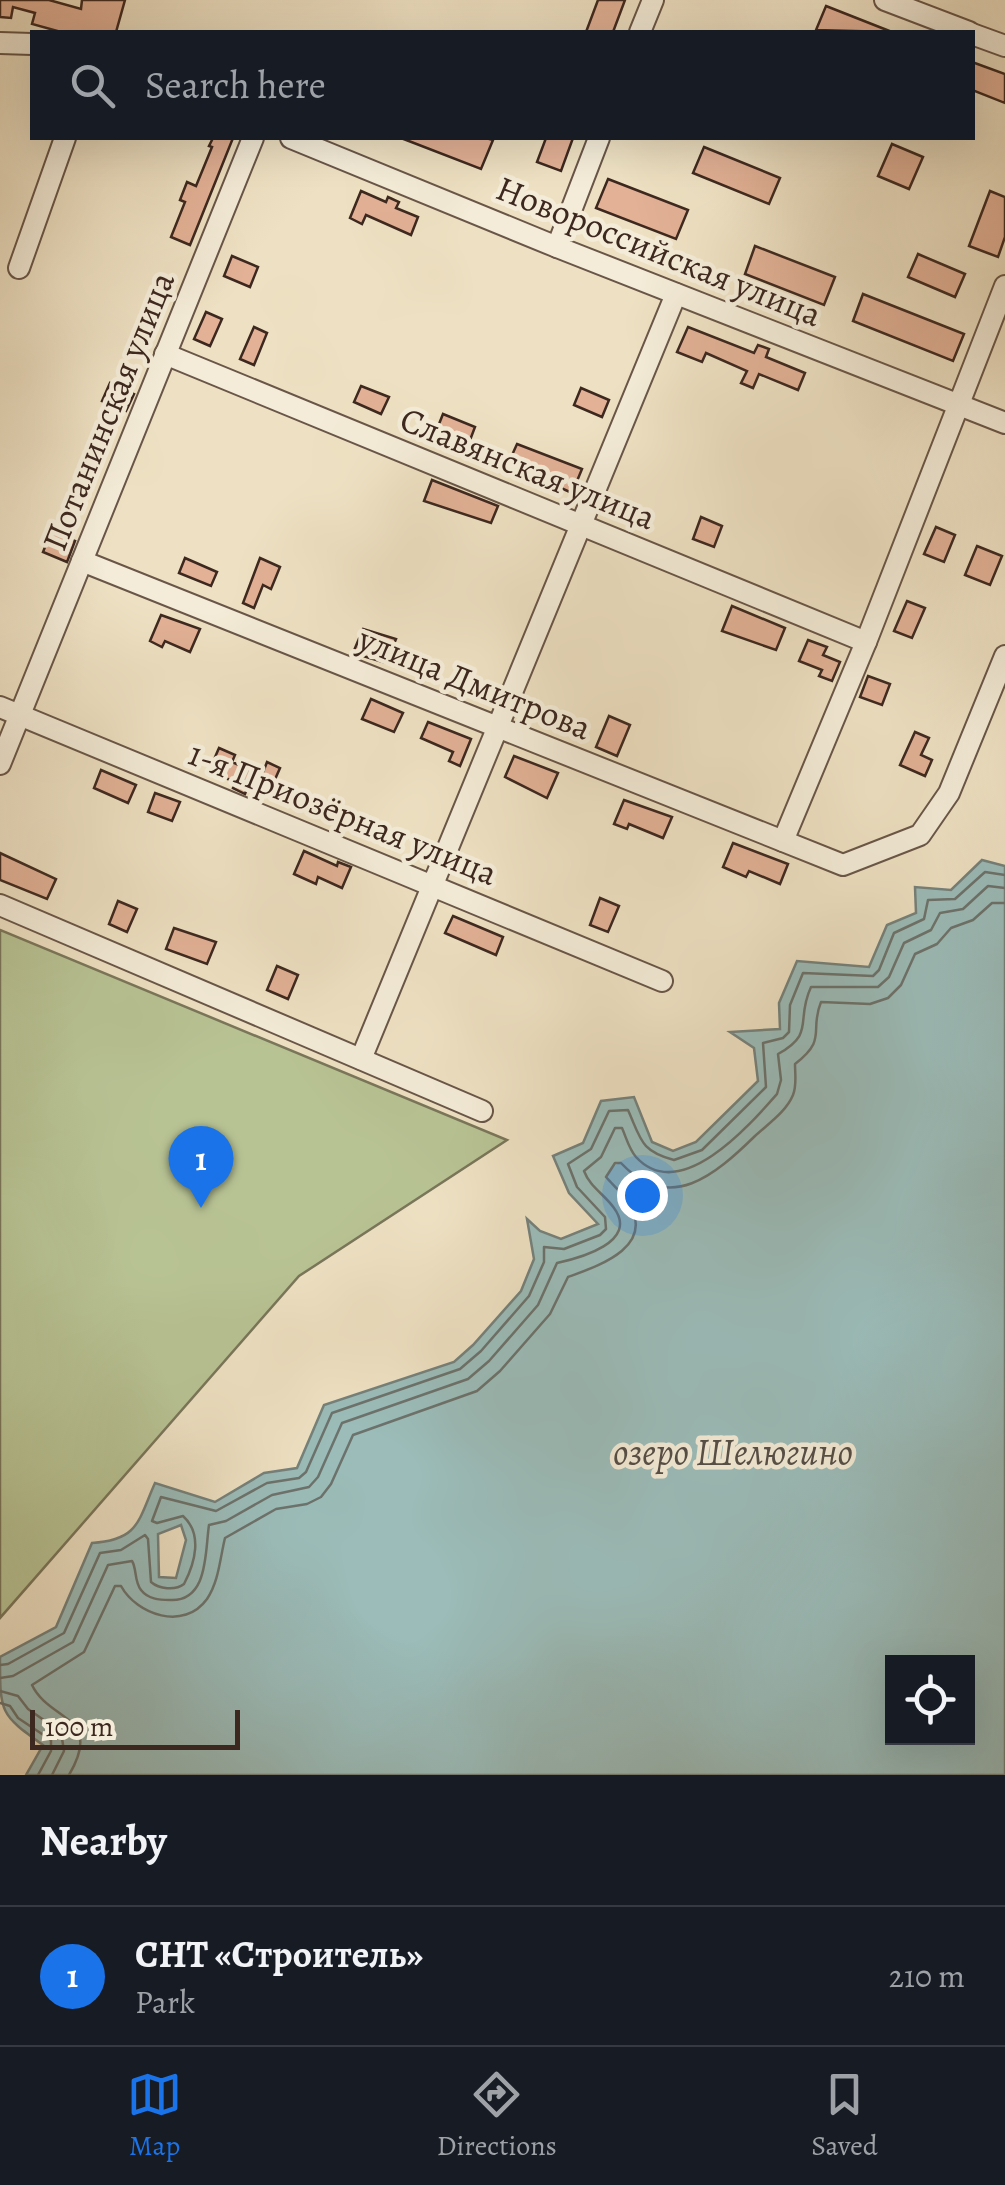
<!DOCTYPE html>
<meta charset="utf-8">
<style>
body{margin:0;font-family:Alegreya,serif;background:#20242c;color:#f1f3f6}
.controls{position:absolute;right:30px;bottom:30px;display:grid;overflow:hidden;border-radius:0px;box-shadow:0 10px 40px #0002}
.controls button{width:90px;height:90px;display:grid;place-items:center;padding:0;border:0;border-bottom:2px solid #363941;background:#171b24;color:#f1f3f6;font:50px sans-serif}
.scale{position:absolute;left:30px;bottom:25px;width:210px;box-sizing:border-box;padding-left:10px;border:5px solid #3d281f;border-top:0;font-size:28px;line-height:35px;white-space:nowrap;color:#3d281f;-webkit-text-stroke:8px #f4ecd8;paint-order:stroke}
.you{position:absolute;left:642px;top:1195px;width:35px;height:35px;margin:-25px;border:8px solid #fff;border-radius:50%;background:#1a73e8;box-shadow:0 0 0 15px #1a73e833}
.badge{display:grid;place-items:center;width:65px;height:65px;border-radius:50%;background:#1a73e8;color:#fff;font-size:32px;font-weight:700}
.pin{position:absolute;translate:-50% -82px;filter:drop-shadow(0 2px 5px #0008)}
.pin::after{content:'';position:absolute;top:52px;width:35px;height:30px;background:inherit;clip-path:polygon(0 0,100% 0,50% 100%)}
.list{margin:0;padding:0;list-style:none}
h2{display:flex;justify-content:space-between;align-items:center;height:130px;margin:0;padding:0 40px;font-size:42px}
h2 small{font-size:32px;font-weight:400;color:#9ea1a6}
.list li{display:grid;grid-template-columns:65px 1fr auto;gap:30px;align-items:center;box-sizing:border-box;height:140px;padding:0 40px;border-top:2px solid #363941}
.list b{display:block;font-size:38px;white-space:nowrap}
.list p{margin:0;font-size:32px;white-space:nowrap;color:#9ea1a6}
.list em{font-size:32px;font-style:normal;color:#9ea1a6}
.icon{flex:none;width:55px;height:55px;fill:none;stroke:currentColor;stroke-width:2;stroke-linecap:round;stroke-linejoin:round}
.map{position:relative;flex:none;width:1005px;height:1775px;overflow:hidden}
.search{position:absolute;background:#171b24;box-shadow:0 10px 40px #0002;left:30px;right:30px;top:30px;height:110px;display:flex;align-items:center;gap:25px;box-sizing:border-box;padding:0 35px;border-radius:0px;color:#9ea1a6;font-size:38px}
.sheet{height:270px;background:#171b24}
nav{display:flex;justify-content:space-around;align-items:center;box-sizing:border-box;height:140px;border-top:2px solid #363941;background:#171b24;font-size:28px;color:#9ea1a6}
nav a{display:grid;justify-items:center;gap:5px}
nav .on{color:#1a73e8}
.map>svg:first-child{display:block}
.green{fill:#b8c394;stroke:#7a765a;stroke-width:2.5}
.water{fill:#9bbcb9;stroke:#75817b;stroke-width:2.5;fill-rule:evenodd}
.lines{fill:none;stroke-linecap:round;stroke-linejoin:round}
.shore{stroke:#6c726c;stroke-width:2.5}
.building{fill:#e2b196;stroke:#3d281f;stroke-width:2.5}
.minor-casing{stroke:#695648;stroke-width:24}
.minor{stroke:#f4ecd8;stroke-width:20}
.labels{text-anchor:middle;stroke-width:9;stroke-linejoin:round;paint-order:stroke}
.street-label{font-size:35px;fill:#3d281f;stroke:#f4ecd8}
.water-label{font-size:38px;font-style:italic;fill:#544d46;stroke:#f4ecd8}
</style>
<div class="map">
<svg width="1005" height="1775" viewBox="0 0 1005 1775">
<rect width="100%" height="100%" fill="#eee1c3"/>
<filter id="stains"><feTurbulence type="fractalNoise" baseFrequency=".002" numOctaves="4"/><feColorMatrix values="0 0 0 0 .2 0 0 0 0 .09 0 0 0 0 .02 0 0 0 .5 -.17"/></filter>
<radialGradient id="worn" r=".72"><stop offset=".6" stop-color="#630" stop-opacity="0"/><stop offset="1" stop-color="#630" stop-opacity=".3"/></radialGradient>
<polygon class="green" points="0,930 507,1140 299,1276 0,1618"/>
<path class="water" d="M982,860L1005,866V1775H26L43,1745C0,1714 0,1714 0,1657L56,1627L92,1543C139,1540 138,1521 155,1483L215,1502L264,1473L297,1468L324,1405L454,1362L473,1345L521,1291L534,1259L527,1219L540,1231L561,1239L598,1224L569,1193L553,1156L583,1143L601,1101L634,1097L652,1142L673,1151L696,1142L758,1081L754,1048L730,1032L780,1029L779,1003L797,961L869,967L887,925L916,913L915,887L951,890ZM181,1525L186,1540L176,1578L159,1577L158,1534ZM892,1662H968V1738H892Z"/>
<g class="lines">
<g class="shore">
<path d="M0,1665L8,1664L64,1633L100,1553L121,1550L145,1535L148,1539L151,1582C159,1589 175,1591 184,1584C195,1563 203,1534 183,1516L157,1523L152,1521L161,1497L216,1511L267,1483L299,1478L306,1472L332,1413L460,1369L481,1351L529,1296L544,1262V1247L564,1249L600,1235L606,1229L605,1217L577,1187L568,1164L591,1149L609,1111L628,1110C641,1139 640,1151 674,1160L702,1150L766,1087L763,1043L783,1038L789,1032L790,1005L803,973L873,976L879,970L894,933L924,919L928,900L955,899L985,872L1005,875"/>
<path d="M0,1678L13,1676L73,1642L108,1565L132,1561C137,1569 134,1581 141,1590C148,1599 159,1600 170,1600C209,1602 205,1550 209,1525L226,1521L272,1495L309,1487L318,1477L342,1423L468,1379L489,1361L538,1305L557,1263C580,1258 639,1242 614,1208C604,1194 590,1187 584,1171L601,1157L615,1128H622C626,1137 629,1149 636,1157C680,1205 749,1126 777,1094L781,1080L778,1054C816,1033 795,1021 811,987H878L889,977L904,943L931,930L940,913L963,909L988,886L1005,888"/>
<polyline points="0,1691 18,1696 28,1709 61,1732 64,1751 52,1775"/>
<polyline points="0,1703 10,1706 18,1718 51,1740 51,1751 38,1775"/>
<path d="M69,1775C104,1716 49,1721 32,1685L84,1652L115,1586H121C137,1615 184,1631 207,1599C219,1581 220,1558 225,1538L276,1509L307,1504L321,1497L331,1484L353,1435L477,1391L500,1371L550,1314L568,1277C598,1266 657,1247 628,1202C622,1193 613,1185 606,1177L615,1163H621C670,1215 716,1174 755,1136C768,1124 786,1112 793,1095C797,1085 795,1075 795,1064C828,1039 809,1031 821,1002L870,1004L888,998L901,985L915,954L937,944L951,928L973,920L992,903H1005"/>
</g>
</g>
<g class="building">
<polygon points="0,0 49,0 81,9 82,0 125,0 116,32 61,32 32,24 35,13 13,7 11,18 0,17"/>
<polygon points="598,0 625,0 613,32 586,32"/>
<polygon points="826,6 892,32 816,30"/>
<polygon points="972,62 1005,74 1005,103 972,90"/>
<polygon points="213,138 233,138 190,245 171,237 185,202 180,200 187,182 196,186 212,147 209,146"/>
<polygon points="401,138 486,138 493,140 481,169"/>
<polygon points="546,138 573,138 561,171 537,162"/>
<polygon points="892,144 923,157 909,189 878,176"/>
<polygon points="704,147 780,178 769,204 693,173"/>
<polygon points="608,179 688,210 676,239 596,208"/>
<polygon points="361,191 386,202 388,197 399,202 396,208 418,217 411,235 366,215 362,224 350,218"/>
<polygon points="990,191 1005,197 1005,237 998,257 969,246"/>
<polygon points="755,246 835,277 824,305 745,274"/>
<polygon points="918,254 965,274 955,297 908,277"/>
<polygon points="232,256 258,267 250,287 224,276"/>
<polygon points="863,294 964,334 953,361 853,321"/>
<polygon points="206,312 222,319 210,346 194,339"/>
<polygon points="254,327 267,333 254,365 240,359"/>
<polygon points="688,327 754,353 758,345 769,349 766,357 805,373 798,390 759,374 753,388 741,383 747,371 706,353 702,362 677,352"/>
<polygon points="110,383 134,394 126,411 102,401"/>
<polygon points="361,386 389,397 381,414 354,402"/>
<polygon points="581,388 609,400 602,417 574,405"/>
<polygon points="443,414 475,427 467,448 435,434"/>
<polygon points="517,444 582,469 572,493 508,464"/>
<polygon points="432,480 498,506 491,523 424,501"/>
<polygon points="701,517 722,526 714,547 693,539"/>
<polygon points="936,527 955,535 944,562 924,554"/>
<polygon points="51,532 75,541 67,562 43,552"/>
<polygon points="977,546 1002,556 990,585 965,575"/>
<polygon points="185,558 217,572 211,586 179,573"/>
<polygon points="260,558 280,567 271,589 263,585 254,608 243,603"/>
<polygon points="907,601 925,608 912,638 894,631"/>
<polygon points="732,606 785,628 776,650 722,631"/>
<polygon points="161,615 200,629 190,652 165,641 162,647 150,641"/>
<polygon points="363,629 396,639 386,663 353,653"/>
<polygon points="808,640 827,647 823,655 840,662 832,681 819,676 822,670 799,661"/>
<polygon points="868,676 890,684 882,705 860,697"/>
<polygon points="371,699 403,713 394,732 362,719"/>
<polygon points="609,716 630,725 617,756 596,747"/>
<polygon points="428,722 471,739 460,766 449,761 453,752 421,738"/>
<polygon points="915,732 929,738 921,755 932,760 925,776 900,765"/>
<polygon points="219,748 235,755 232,762 262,775 267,762 280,768 268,795 248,786 245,794 233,788 235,782 209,771"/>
<polygon points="514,756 558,773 547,798 505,777"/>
<polygon points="101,770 136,785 128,803 94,788"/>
<polygon points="155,793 180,802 172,821 148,812"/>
<polygon points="624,800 672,817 663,838 629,824 627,829 614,824"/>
<polygon points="733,843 788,864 780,884 749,871 746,877 723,867"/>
<polygon points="304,851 337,866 338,862 351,867 342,888 318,877 316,884 294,874"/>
<polygon points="0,853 56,879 47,899 0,880"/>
<polygon points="600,898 619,906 608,932 590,925"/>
<polygon points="118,901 137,909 127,932 109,924"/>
<polygon points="453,916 503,937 496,955 445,933"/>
<polygon points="174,928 216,942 207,964 166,949"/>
<polygon points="277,966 298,975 288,999 267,990"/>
</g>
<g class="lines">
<g class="minor-casing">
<g id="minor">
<polyline points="885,0 969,32"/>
<polyline points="640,32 653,0"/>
<polyline points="972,34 1005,46"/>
<polyline points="0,43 32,44"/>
<polyline points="291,138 557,247 1005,423"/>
<polyline points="557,247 599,138"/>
<polyline points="19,268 65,138"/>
<polyline points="165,354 866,642"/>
<polyline points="82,561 843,865 920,835 949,793 1005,656"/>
<polyline points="0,707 662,981"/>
<polyline points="0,764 253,138"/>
<polyline points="783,841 866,642 1005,286"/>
<polyline points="0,905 482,1111"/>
<polyline points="361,1059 676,294"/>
</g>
</g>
<use href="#minor" class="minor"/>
</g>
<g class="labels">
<g class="street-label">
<text transform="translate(659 251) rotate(22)" y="12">Новороссийская улица</text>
<text transform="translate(108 411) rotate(-68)" y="12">Потанинская улица</text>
<text transform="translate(528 468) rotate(22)" y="12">Славянская улица</text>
<text transform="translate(475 683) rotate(22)" y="12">улица Дмитрова</text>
<text transform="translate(343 813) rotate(22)" y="12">1-я Приозёрная улица</text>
</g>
<g class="water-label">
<text x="733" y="1465">озеро Шелюгино</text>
</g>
</g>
<rect width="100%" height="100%" filter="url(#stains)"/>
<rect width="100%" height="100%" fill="url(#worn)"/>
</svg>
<div class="controls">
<button><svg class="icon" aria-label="locate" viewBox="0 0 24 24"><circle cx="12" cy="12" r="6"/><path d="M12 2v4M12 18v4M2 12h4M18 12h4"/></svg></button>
</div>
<div class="scale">100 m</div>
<div class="you"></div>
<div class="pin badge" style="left:201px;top:1208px">1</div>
<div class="search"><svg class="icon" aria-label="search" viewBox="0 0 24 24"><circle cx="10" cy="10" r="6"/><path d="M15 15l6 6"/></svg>Search here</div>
</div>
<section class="sheet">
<h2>Nearby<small></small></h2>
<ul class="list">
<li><span class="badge">1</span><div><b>СНТ «Строитель»</b><p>Park</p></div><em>210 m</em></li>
</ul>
</section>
<nav>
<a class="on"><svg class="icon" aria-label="map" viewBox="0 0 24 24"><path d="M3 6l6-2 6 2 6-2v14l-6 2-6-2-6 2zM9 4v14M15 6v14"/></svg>Map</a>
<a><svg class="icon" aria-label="directions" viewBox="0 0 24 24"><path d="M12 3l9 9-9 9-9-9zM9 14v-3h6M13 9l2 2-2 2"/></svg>Directions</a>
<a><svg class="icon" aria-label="saved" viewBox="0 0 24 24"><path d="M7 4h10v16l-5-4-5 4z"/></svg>Saved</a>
</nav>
